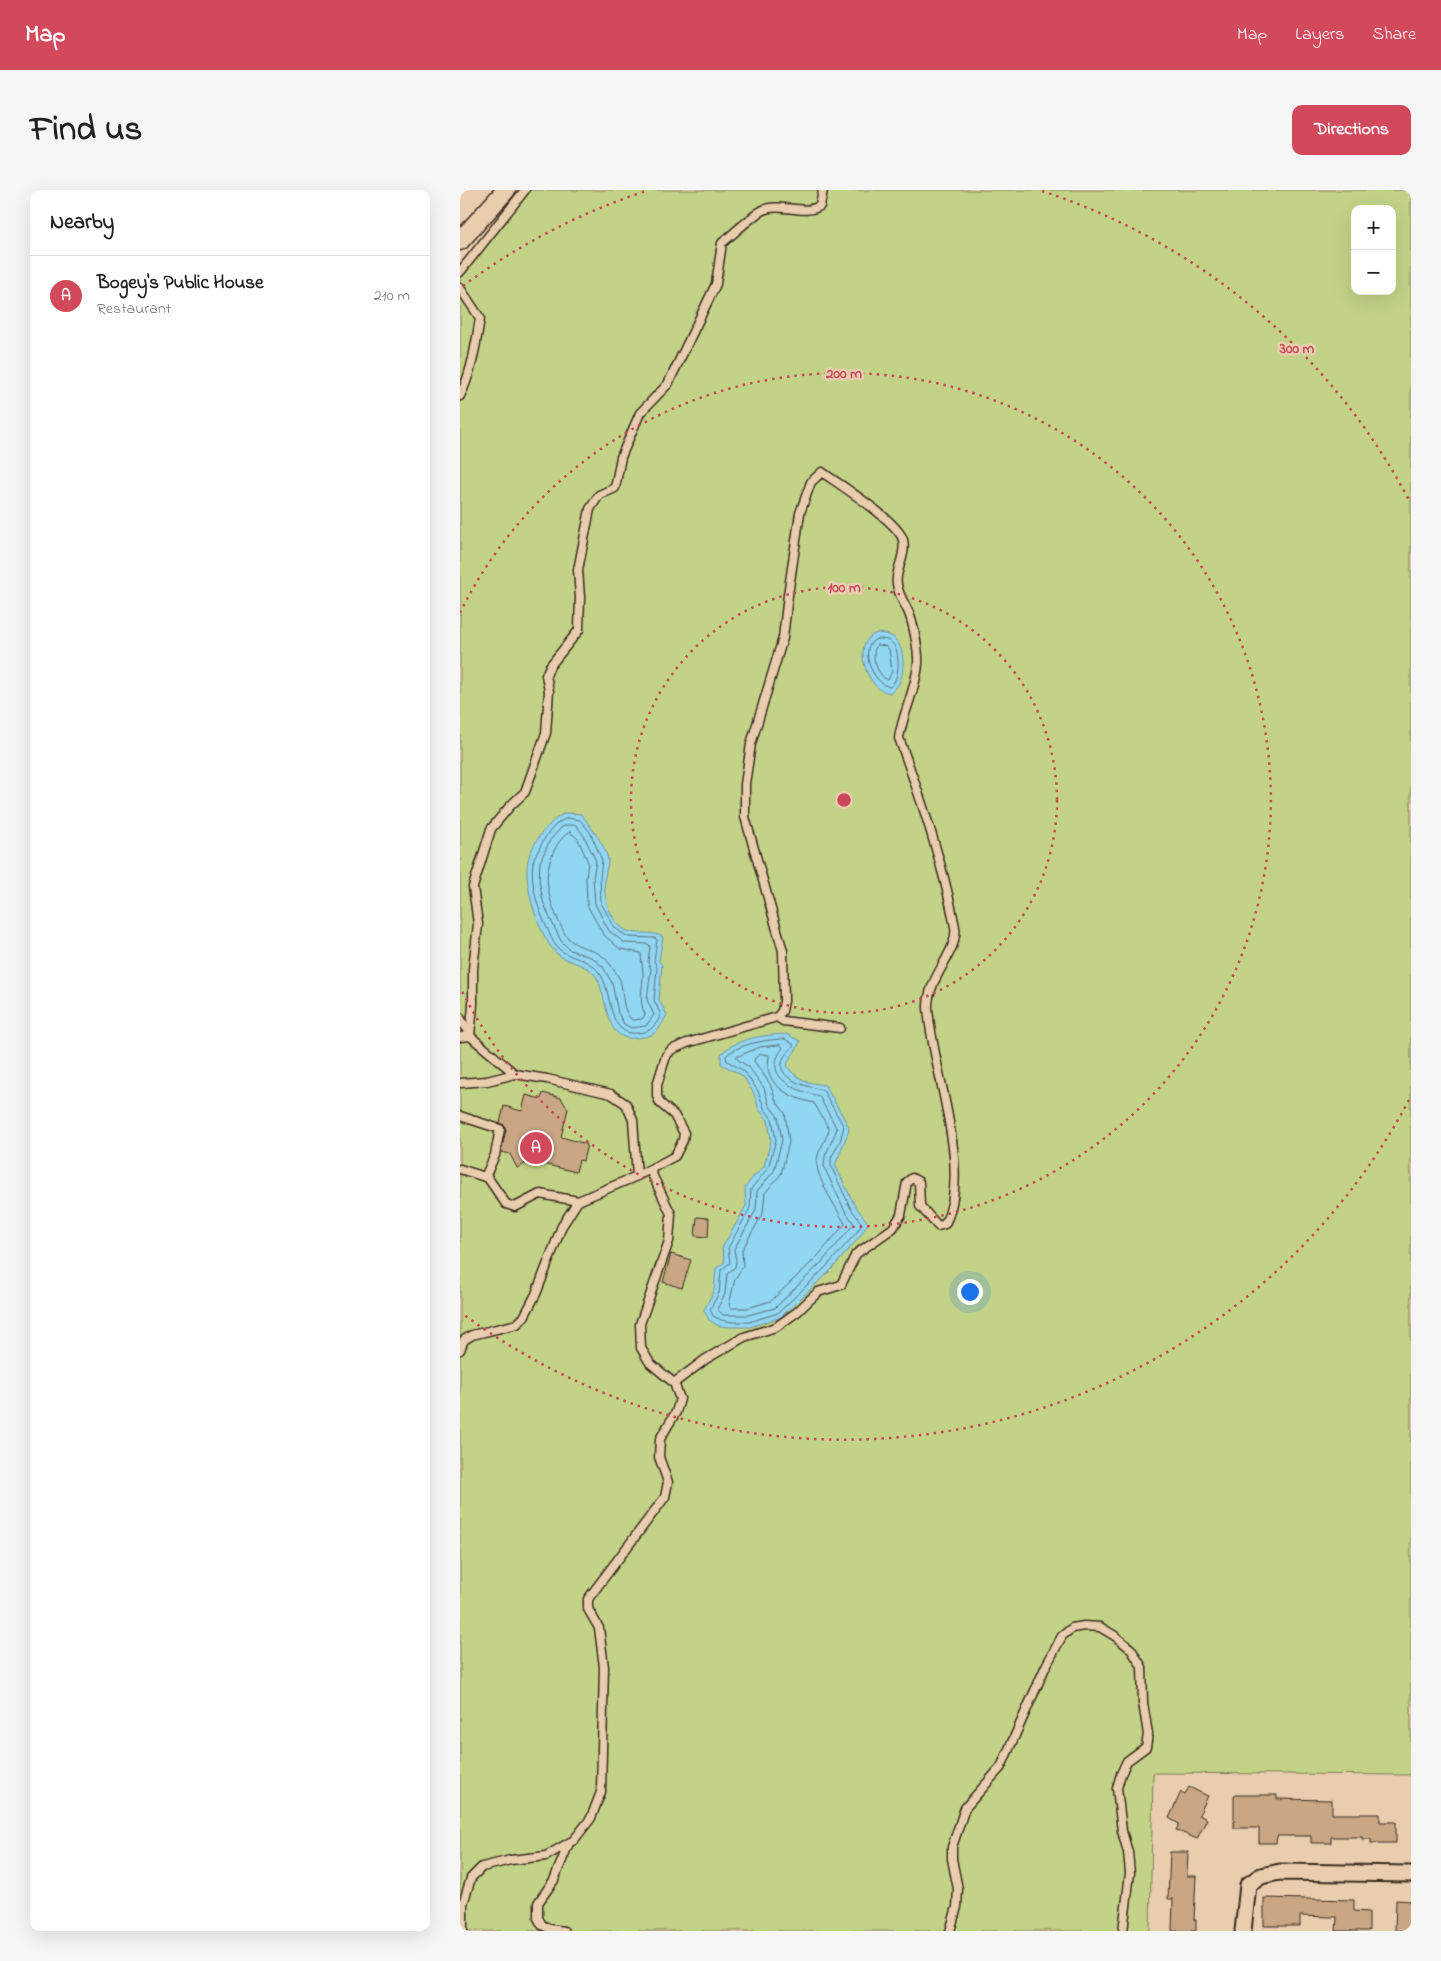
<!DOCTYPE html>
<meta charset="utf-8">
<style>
body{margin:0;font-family:"Indie Flower",sans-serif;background:#f6f6f6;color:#222}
.controls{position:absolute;right:15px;top:15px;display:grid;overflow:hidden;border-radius:10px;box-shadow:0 5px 20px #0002}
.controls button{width:45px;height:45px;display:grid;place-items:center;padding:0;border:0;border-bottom:1px solid #e0e0e0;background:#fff;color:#222;font:25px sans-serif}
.you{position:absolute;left:509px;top:1101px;width:18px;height:18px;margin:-12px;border:4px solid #fff;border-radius:50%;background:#1a73e8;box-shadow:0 0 0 8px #1a73e833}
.badge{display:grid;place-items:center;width:32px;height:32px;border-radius:50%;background:#d1495b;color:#fff;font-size:16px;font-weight:700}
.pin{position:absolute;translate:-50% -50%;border:2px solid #fff;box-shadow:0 1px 5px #0006}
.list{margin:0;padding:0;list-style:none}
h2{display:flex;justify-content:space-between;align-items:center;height:65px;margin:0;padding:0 20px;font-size:21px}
h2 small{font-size:16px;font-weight:400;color:#767676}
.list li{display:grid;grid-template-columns:32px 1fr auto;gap:15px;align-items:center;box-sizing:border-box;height:80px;padding:0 20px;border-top:1px solid #e0e0e0}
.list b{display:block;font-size:19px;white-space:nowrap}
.list p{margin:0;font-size:16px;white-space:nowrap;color:#767676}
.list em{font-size:16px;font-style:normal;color:#767676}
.map{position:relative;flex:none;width:951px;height:1741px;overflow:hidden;border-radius:10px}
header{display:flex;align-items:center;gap:30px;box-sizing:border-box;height:70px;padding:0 25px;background:#d1495b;color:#fff}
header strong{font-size:24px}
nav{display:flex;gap:28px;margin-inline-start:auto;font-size:18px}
.intro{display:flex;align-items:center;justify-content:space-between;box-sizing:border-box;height:120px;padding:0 30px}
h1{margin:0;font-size:35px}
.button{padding:12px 22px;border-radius:10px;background:#d1495b;color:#fff;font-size:18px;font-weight:700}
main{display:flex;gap:30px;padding:0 30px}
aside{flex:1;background:#fff;border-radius:10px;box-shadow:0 5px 20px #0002}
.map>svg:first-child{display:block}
.green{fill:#c2d388;stroke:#7e7e53;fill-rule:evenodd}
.water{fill:#91d6f3;stroke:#6f919e}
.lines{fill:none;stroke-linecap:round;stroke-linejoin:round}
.shore{stroke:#5d6f73;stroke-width:1}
.building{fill:#c9a784;stroke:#3b2a1e}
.service-casing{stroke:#3b2a1e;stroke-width:11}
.minor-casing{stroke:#3b2a1e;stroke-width:19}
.tertiary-casing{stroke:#3b2a1e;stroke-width:21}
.service{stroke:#e8cdaf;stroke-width:8}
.minor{stroke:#e8cdaf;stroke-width:15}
.tertiary{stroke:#e8cdaf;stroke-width:18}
.ring{fill:none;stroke:#ca4758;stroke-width:2.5;stroke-dasharray:2.5 5}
.centre{fill:#ca4758;stroke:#e8cdaf;stroke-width:2.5}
.ring-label{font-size:15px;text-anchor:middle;font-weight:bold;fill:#ca4758;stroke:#e8cdaf;stroke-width:5;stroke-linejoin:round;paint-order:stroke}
</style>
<header>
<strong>Map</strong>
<nav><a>Map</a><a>Layers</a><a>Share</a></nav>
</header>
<div class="intro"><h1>Find us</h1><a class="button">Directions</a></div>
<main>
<aside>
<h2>Nearby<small></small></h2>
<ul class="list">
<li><span class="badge">A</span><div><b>Bogey's Public House</b><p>Restaurant</p></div><em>210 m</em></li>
</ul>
</aside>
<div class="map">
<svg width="951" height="1741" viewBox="0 0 951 1741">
<rect width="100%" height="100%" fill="#e8cdaf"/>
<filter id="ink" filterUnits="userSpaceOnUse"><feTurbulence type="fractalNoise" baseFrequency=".02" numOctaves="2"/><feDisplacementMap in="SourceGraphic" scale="10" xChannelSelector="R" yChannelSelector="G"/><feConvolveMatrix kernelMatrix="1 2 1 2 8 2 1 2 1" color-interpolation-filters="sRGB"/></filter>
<g filter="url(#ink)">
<path class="green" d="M68,0H951V1585L693,1583L690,1741H0V77ZM895,19H932V101H895Z"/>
<g class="water">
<path d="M417,443C424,444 430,444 435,449C447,460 446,495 430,503C427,502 422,501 419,499C404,487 393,451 417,443Z"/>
<path d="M105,623L121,624C129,634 147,658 148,670C148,675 146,681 145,686C143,703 147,723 160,736C172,748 190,739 203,747L199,771L202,775L199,810L207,825C197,842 197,846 176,848C142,853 149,804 135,785C124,771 102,774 91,757C77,737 63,694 68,670C73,651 89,631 105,623Z"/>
<path d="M326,844L340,851C337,862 329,866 327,876C337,890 348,893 365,895L389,937L388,943L375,975L394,1014L408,1033L401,1045L371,1080L321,1127L290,1137H272L259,1136L249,1130L244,1120L254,1101L256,1078L265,1072L262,1058L286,1016L285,998L293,987L304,977L311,950L308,930L299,920L294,904L285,889L280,884L261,874V864C277,848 304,845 326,844Z"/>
</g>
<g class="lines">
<g class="shore">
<path d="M417,449C422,449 428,449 432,453C441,461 440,490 430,497C412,494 397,455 417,449Z"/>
<path d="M417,455L425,456L429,459L432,481L428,490C418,486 409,465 417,455Z"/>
<path d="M107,628L120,630L130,642L142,670L140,688L141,713L155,738L168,747L195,748L197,750L194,771L197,778L194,810L201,825C195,836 191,842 179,843C144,847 155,801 138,781C127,767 107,769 96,756C92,751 90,744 87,738C78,719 70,695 73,672C74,666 79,660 81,655C87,643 95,633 107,628Z"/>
<polygon points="108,635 116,635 124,646 136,671 133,688 135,714 149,741 165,753 188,754 190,756 188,772 191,779 187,810 194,825 186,836 171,838 164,834 158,823 152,793 143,777 133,768 110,760 101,751 89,726 83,711 79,690 80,672 90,650 102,637"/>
<path d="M110,642L118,649L128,672L126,688L127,715L143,744L160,759L181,763C181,771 183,777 183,784C183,800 178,808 185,825L182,829L172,830C161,820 164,803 160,790C158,785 153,779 150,774C138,757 121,761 108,748C104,744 102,737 99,732C87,705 82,685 95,659C98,652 104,645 110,642Z"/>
<path d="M325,849L334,855C331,860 326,863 324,867C312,890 350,897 363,900L384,937L380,951L371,968V976L390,1017L402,1034L397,1042L367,1076L318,1123L289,1132H272L261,1130L253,1126L250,1119L259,1103L261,1080L270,1073L268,1058L290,1018L291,999L308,978L316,950L312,929L304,918L298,901L284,881L267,871L266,866C277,854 309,849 325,849Z"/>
<path d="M321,855L323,858C300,887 337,901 359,906L377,939L365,966L364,977L384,1019L394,1034L362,1072L315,1118L288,1125H263L257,1119L265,1104L267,1084L275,1077L276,1071L274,1059L296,1020L297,1001L314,981L322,950L318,927L309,915L304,898L289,877L277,869L276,867L300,857Z"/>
<path d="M302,864L309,865C309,869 308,873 308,878C311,900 336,909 354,913L369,939C367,949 359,958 357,969C354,986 377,1018 385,1034L356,1068L311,1111L287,1118H271L269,1115L275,1089L283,1076L282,1060L303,1023L305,1003L321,984L329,952L325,923L316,911L310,894L294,871L295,868Z"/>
</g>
</g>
<g class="building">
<polygon points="83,903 101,908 108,919 101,947 127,954 123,971 119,970 116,982 71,971 57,978 50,964 41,962 46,940 44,935 40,933 44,916 62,921 66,905 81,909"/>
<polygon points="237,1027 249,1028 248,1047 235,1046"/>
<polygon points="211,1064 231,1070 222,1098 203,1092"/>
<polygon points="729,1597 748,1606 739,1625 747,1629 737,1649 716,1640 719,1634 709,1628 721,1602 725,1604"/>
<polygon points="774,1605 817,1605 817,1609 872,1610 872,1624 920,1624 920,1632 936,1632 936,1653 911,1653 911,1649 902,1649 902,1647 871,1647 871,1653 851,1653 851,1646 817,1646 816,1653 799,1653 799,1638 774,1638"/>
<polygon points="710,1662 728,1662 727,1686 736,1686 734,1730 736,1730 736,1741 712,1741 713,1709 708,1709"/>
<polygon points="804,1708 894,1710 894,1721 909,1722 909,1741 876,1741 877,1727 871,1727 840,1726 840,1736 804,1736"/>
<polygon points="936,1710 951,1711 951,1741 935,1741"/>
</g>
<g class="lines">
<g class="service-casing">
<g id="service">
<polyline points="0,82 65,0"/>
<path d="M0,98L20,128C16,154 12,182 0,206"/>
<polyline points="0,827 10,846 55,884"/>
<polyline points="317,827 323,831 380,838"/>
<path d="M0,847L10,846L13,815V779L18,734L13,697L31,639L50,616L65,602L86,543L89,501L86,485L90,476L119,440L120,407L118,380L130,319L139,305L155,298L161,267L180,223L208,194L256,94L262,53C272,45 293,25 303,20C320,12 343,26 360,16L363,0"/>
<polyline points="1,893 27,891 55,884 87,889 151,904 166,914 173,930 177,986"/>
<polyline points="0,926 40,939 35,965 25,987"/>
<polyline points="0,979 28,988 46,1014 55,1017 80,1004 118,1011"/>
<path d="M0,1160L4,1150L12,1145L57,1134L64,1127L76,1104L102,1036L118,1011L177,986L215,966L223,950L224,943L214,925L200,913L197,906V895L206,866L211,860L227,853L317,827L322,821L324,811L323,761L285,627V594L291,554L323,448L328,405L340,323L351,292L362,282C380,295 438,331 443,350C447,365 434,382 437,394C439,408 446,414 450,426C454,437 459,463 458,474C456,500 443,522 439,548C461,609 483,673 495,737C499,762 467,787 468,818C472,880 513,978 485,1034L478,1036L460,1016L459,992L452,988L447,992L441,1025L433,1038L396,1064L381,1095L358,1102L337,1122L316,1137L284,1147L246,1169L214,1193"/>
<polyline points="3,1741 3,1714 11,1688 22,1677 51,1670 86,1666 114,1650 131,1628 141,1602 144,1477 139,1438 128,1419 128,1409 205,1307 208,1292 199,1267 200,1249 216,1222 220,1209 214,1193 190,1173 181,1158 180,1134 209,1051 211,1024 190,980"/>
<polyline points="104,1741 90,1739 82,1735 78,1728 78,1713 94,1690 109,1653"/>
<polyline points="490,1741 497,1717 498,1699 492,1669 492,1657 505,1618 541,1577 585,1478 602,1446 612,1438 624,1436 640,1437 655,1446 671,1459 682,1477 683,1513 688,1544 686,1557 667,1571 661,1584 657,1598 662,1641 668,1662 670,1683 663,1741"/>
</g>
</g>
<g class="minor-casing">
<polyline id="minor" points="783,1741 788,1695 801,1686 820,1682 951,1684"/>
</g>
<g class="tertiary-casing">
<polyline id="tertiary" points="0,51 46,0"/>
</g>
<use href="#service" class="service"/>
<use href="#minor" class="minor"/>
<use href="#tertiary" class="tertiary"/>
</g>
</g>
<g class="ring">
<circle cx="384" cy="610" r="213"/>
<path d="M0 423A427 427 0 1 1 0 797"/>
<path d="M949 910A640 640 0 0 1 3 1124M3 96A640 640 0 0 1 186 1M582 1A640 640 0 0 1 949 310"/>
</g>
<circle cx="384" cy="610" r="8" class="centre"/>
<g class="ring-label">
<text x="837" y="163">300 m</text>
<text x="384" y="188">200 m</text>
<text x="384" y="402">100 m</text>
</g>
</svg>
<div class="controls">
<button>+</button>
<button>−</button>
</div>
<div class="you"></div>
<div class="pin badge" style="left:76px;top:958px">A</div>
</div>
</main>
